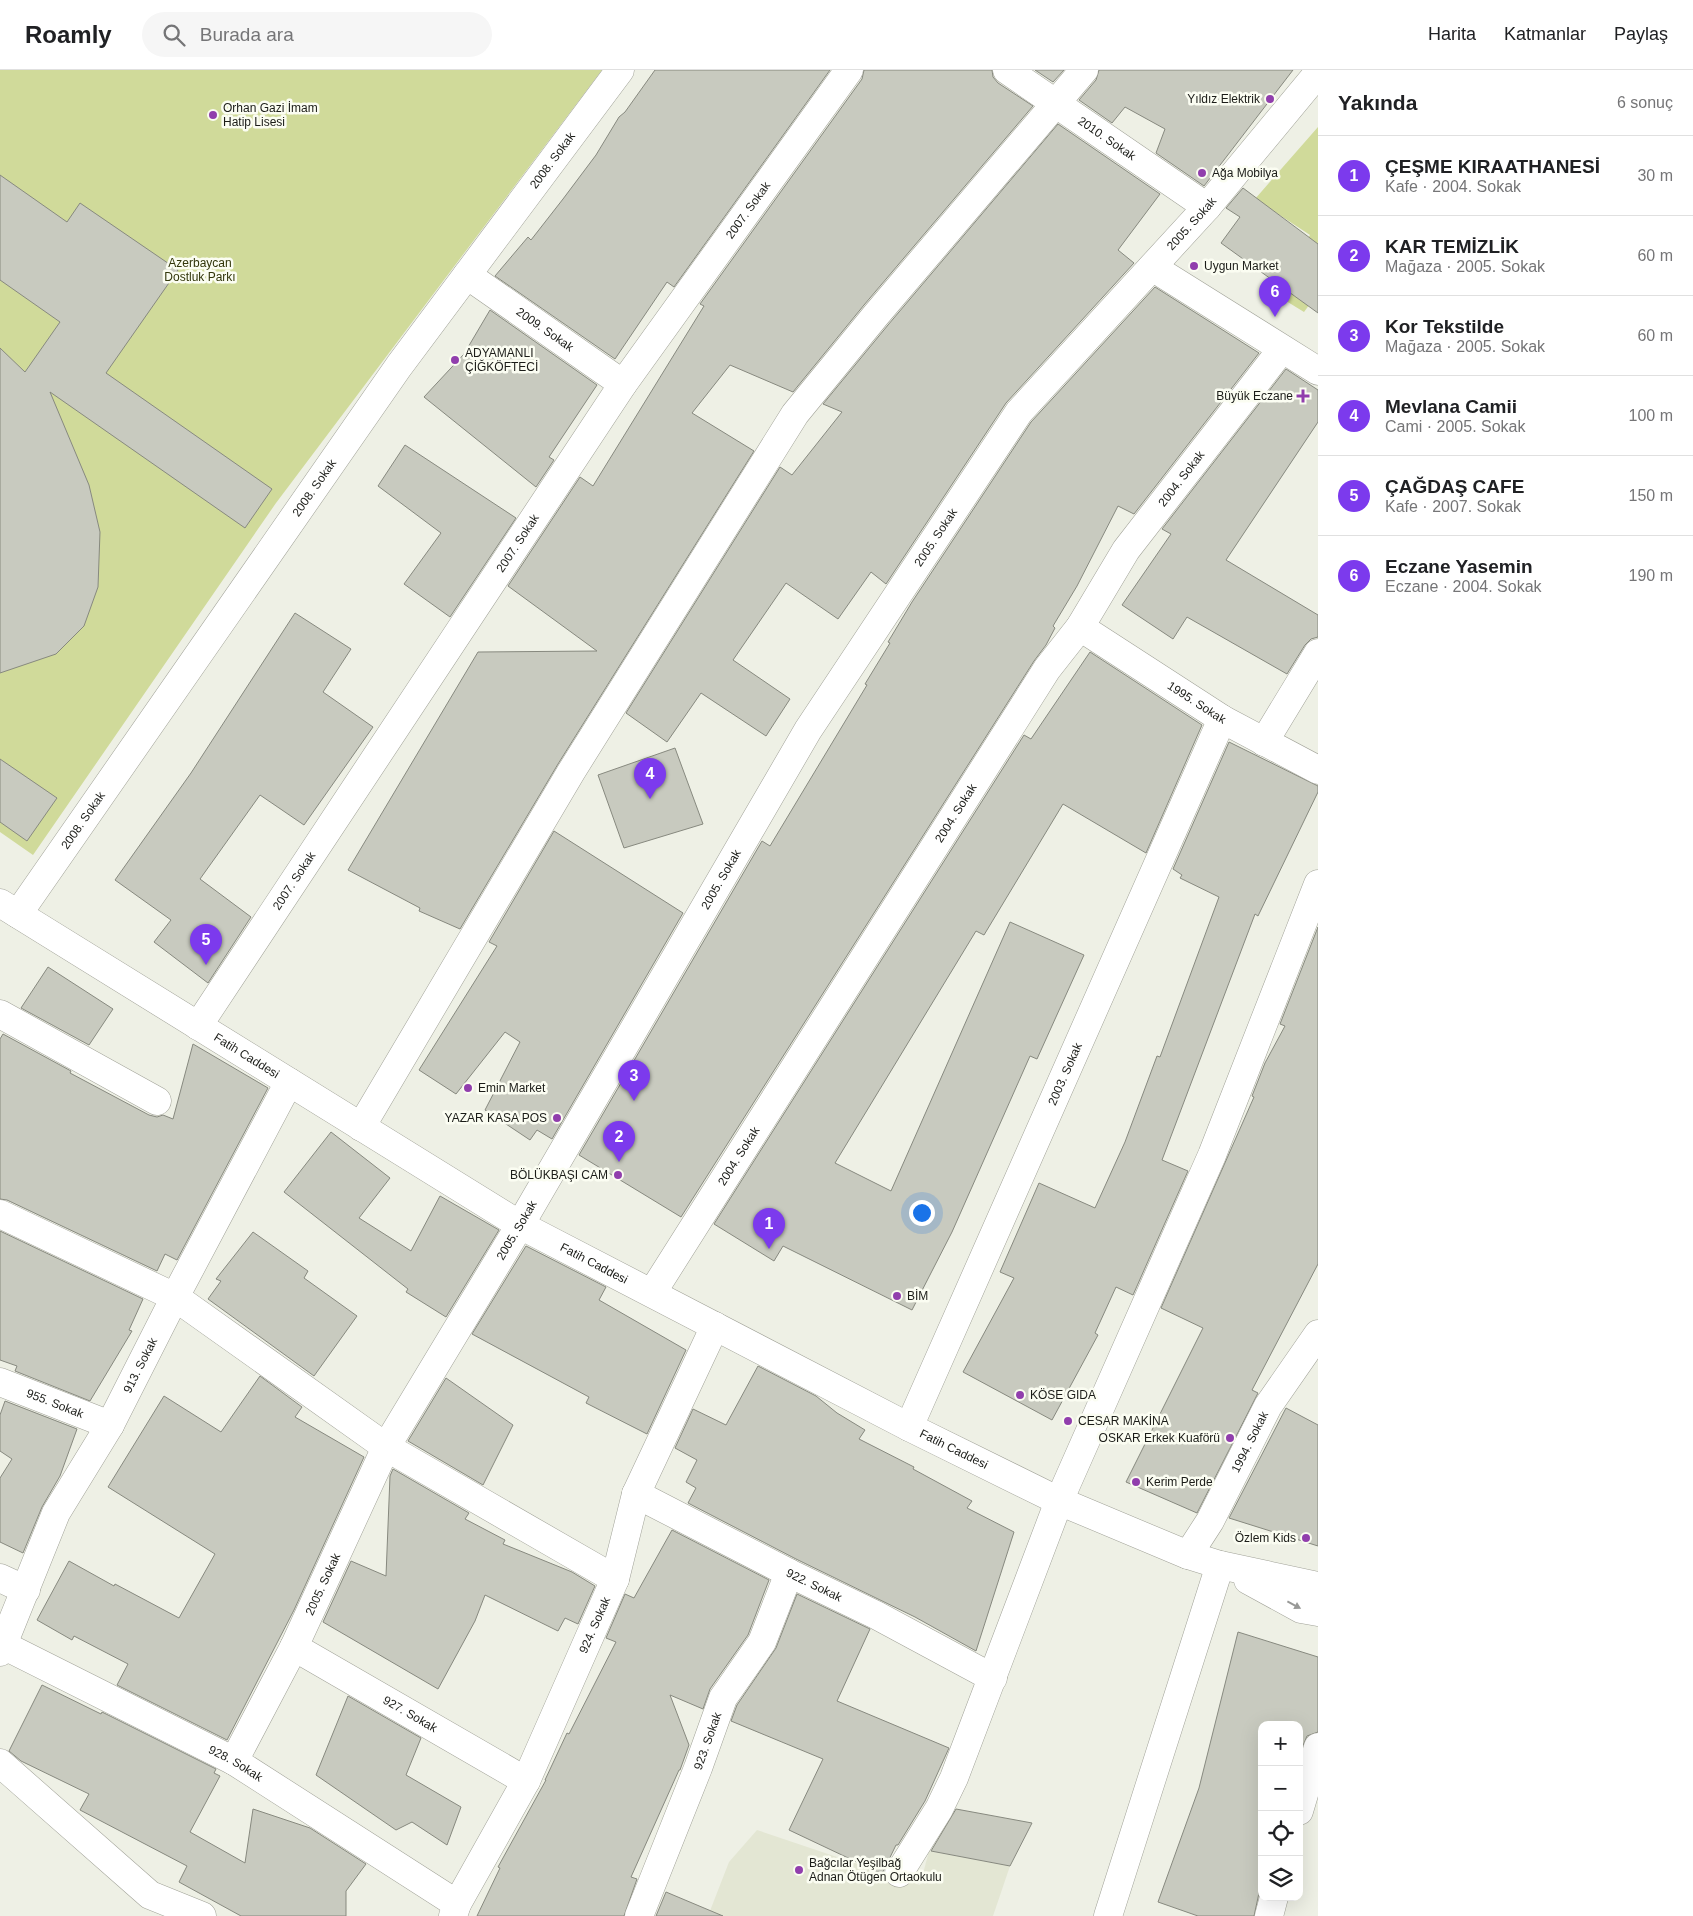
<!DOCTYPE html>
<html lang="tr">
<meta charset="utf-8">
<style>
body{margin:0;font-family:Arial,sans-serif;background:#f6f6f6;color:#202124}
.controls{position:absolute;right:15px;bottom:15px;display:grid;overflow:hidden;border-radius:10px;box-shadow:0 5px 20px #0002}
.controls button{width:45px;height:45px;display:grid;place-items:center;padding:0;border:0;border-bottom:1px solid #e0e0e0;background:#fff;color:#202124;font:25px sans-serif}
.you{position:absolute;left:921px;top:1142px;width:18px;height:18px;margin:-12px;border:4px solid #fff;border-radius:50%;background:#1a73e8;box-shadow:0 0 0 8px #1a73e833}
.badge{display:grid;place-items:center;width:32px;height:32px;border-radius:50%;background:#7c3aed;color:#fff;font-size:16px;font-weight:700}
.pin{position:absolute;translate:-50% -41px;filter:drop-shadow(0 1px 2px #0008)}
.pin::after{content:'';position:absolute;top:26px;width:18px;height:15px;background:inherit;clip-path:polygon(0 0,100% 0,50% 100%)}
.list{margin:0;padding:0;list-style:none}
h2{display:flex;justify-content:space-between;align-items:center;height:65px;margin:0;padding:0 20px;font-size:21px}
h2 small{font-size:16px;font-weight:400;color:#757577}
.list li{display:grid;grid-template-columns:32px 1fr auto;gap:15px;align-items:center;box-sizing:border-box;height:80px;padding:0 20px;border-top:1px solid #e0e0e0}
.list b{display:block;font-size:19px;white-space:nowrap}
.list p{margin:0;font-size:16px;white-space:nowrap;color:#757577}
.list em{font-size:16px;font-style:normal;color:#757577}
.icon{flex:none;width:28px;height:28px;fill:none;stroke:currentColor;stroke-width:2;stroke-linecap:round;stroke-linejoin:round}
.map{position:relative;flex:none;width:1318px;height:1846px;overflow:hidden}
header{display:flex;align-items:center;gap:30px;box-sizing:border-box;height:70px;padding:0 25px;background:#fff;border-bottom:1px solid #e0e0e0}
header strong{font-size:24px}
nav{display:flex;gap:28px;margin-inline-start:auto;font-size:18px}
.search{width:350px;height:45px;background:#f6f6f6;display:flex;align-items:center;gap:12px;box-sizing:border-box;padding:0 18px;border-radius:28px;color:#757577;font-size:19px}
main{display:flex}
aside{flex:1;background:#fff}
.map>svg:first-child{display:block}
.built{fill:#e3e6d3}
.green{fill:#d0da9a}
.building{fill:#c8cabf;stroke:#87897f}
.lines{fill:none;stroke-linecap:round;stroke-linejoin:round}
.street-casing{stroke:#a1a298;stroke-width:29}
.secondary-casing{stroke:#a1a298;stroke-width:29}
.street{stroke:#fff;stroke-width:28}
.secondary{stroke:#fff;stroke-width:28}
.oneway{fill:#989997}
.poi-dot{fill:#913ead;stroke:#fbfdf2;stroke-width:2}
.labels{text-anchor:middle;stroke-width:5;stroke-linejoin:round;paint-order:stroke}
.poi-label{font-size:12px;fill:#1b1c18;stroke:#fbfdf2;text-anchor:start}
.street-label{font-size:12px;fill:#1b1c18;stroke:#fbfdf2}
.park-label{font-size:12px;fill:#32360b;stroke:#fbfdf2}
</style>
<header>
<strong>Roamly</strong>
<div class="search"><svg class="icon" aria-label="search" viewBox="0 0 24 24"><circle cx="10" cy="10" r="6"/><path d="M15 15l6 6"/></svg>Burada ara</div>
<nav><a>Harita</a><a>Katmanlar</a><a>Paylaş</a></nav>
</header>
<main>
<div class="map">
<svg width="1318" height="1846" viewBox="0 0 1318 1846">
<rect width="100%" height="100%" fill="#eef0e5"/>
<polygon class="built" points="757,1760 920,1815 929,1781 1010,1796 993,1846 708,1846 729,1792"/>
<g class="green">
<polygon points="0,0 602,0 276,433 33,785 0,762"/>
<polygon points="1318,57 1318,223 1304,242 1273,223 1310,165 1255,129"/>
</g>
<g class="building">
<polygon points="655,0 830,0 674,217 667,212 615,289 495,206 528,167 531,170 563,129 596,85 619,47 625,42"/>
<polygon points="864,0 992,0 993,7 998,13 1033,36 864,235 793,322 730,295 692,343 754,381 558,694 460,859 419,841 420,838 348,800 478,582 597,581 508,516 580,407 593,416 704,236 700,234 862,9"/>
<polygon points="1035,0 1064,0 1053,12"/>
<polygon points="1099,0 1293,0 1204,116 1156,83 1165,59 1125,37 1112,53 1079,30 1096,10"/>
<polygon points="1058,54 1160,124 1118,180 1134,193 1006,333 886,514 871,502 838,549 786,513 733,590 790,629 766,666 701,623 667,672 626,643 780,397 792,405 842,342 823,334 888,255"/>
<polygon points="0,105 67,152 80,133 178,200 106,303 272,419 245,458 50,322 89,415 100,462 98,517 84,556 56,584 0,603 0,278 25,302 60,252 0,210"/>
<polygon points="1243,118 1318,174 1318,243 1221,173 1240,147 1226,138"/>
<polygon points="1155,217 1259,283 1134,444 1118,436 1077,516 1053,556 1055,558 1046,575 1034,591 681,1147 579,1085 762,771 770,776 867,615 865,614 890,573 888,572 912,532 1031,352"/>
<polygon points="490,240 597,315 549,387 554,390 536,417 424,327 464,284"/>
<polygon points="1286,299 1318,320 1318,352 1226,490 1318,545 1318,567 1311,569 1305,575 1287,604 1187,547 1173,569 1122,535 1171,464 1162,459"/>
<polygon points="405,375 516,448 450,547 404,514 441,463 378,416"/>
<polygon points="295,543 351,579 323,622 373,657 304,755 260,725 200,809 251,847 208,913 154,872 171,850 115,810 191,703"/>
<polygon points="1090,582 1202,655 1146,783 1063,734 984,865 976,861 835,1093 891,1121 1010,852 1084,885 1037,989 1030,986 952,1162 912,1240 783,1176 774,1191 714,1154 1024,665 1031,669"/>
<polygon points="1229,672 1318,716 1318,722 1258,846 1255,844 1162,1090 1188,1101 1133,1225 1116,1217 1095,1263 1098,1265 1052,1350 963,1302 1014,1208 1000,1202 1039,1113 1095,1138 1125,1072 1157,986 1160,987 1219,827 1180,808 1182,805 1173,799"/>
<polygon points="675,678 703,754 624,778 598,705"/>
<polygon points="0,689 57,728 27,771 0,752"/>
<polygon points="554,761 683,843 552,1069 537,1060 530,1070 485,1040 520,972 505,962 456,1024 419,1000 497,876 489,872"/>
<polygon points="1318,857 1318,1194 1252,1320 1258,1323 1197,1443 1126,1412 1203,1258 1161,1238 1254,1027 1252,1026 1265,993 1285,956 1280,954"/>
<polygon points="48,897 113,939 89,975 21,938"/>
<polygon points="3,964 71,1001 70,1003 149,1045 157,1047 163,1045 173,1049 193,974 268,1018 177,1190 165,1184 157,1201 7,1130 0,1129 0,969"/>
<polygon points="331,1062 390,1108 359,1148 411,1181 440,1126 499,1160 446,1247 406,1222 408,1219 284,1122"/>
<polygon points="0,1161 143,1229 129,1260 132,1261 90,1331 15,1301 17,1296 0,1290"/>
<polygon points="253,1162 308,1201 304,1208 357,1246 314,1306 208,1229 221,1211 216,1209"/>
<polygon points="526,1176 606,1217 599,1230 686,1280 647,1364 586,1333 589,1327 472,1264"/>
<polygon points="758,1296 816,1326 837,1343 865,1360 859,1369 914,1397 913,1399 972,1431 967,1438 1014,1462 976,1581 915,1547 796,1489 688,1433 696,1418 686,1412 697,1390 675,1378 693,1339 726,1355"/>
<polygon points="260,1306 302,1337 295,1347 364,1387 294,1540 227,1670 117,1615 128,1594 74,1566 72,1570 37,1550 69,1491 114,1516 115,1514 179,1548 215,1484 108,1417 164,1326 221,1362"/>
<polygon points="446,1308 513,1355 483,1415 408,1371"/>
<polygon points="5,1331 77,1359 60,1406 42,1437 23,1483 0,1472 0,1408 12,1389 0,1381 0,1345"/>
<polygon points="1286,1338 1318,1355 1318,1476 1229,1448"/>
<polygon points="393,1399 469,1443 465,1449 505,1470 503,1474 572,1502 595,1516 578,1554 565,1548 558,1561 485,1525 475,1551 438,1619 323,1552 351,1491 386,1506 390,1406"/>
<polygon points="672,1460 769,1510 748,1565 710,1619 703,1639 670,1625 689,1675 680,1700 679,1700 631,1807 637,1809 624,1846 477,1846 500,1798 498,1797 546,1710 545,1710 567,1663 569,1664 616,1572 606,1568 625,1524 634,1528"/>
<polygon points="797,1524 870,1559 837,1631 949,1678 925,1731 898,1775 896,1775 882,1804 789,1760 823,1689 731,1651 737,1635 776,1578"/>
<polygon points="1238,1562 1318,1587 1318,1662 1307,1666 1299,1685 1299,1655 1262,1655 1262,1818 1259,1823 1254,1846 1198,1846 1158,1832 1199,1718"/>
<polygon points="42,1615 101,1644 102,1642 216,1699 214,1703 220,1706 190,1762 245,1793 253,1739 310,1758 366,1794 346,1821 346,1846 241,1846 179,1812 187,1796 80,1740 89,1724 21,1691 9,1681"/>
<polygon points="348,1626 421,1668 406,1705 461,1737 447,1775 412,1752 396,1760 316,1705"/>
<polygon points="956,1739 1032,1753 1010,1796 931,1781"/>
<polygon points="666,1822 723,1846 656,1846"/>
</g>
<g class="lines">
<g class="street-casing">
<g id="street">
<path id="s1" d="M1007,0L1207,137"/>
<polyline points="1152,197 1318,301"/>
<path id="s2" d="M467,205L623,314"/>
<path id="s3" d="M1080,557L1222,649L1318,700"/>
<polyline points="1264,672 1318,583"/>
<path id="s4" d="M18,844L399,296L620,0"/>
<polyline points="0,944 157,1031"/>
<path id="s5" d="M198,956L623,314L849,0"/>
<polyline points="361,1057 571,702 795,344 876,245 1084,0"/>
<polyline points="0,1144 175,1227 386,1377 615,1509"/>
<path id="s6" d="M652,1223L1047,599L1080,557L1126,480L1282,279"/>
<path id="s7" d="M0,1312L110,1355"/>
<path id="s8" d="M909,1357L1222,649"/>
<path id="s9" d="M636,1424L789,1503L876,1545L993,1608"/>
<path id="s10" d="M1188,1485L1210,1451L1268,1336L1318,1264"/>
<polyline points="0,1508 26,1520"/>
<path id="s11" d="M3,1575L234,1691L457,1834"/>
<path id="s12" d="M294,1577L526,1711"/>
<path id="s13" d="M0,1582L56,1443L110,1355L175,1227L289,1012"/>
<path id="s14" d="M234,1691L294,1577L386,1377L520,1155L808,660L1019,342L1207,137L1318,3"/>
<polyline points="0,1693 150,1825 202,1846"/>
<polyline points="1299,1741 1318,1677"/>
<polyline points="899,1803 939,1739 954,1708 1059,1431 1212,1085 1318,814"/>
<path id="s15" d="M453,1846L457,1834L526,1711L615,1509L636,1424L715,1256"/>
<path id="s16" d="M639,1846L698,1698L723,1628L762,1572L789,1503"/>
<polyline points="1108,1846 1220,1495"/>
<polyline points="1269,1846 1274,1827"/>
</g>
</g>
<g class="secondary-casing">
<g id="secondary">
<path id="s17" d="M0,833L520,1155L909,1357L1059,1431L1188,1485L1220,1495L1318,1516"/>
<polyline points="1248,1510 1301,1539 1318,1542"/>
</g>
</g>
<use href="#street" class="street"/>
<use href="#secondary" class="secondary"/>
</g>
<defs><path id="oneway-solid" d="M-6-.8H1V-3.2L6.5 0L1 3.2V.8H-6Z" transform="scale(1.25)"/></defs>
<use class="oneway" href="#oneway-solid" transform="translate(1294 1535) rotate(28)"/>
<g class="poi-dot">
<circle cx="1270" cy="29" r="5"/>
<circle cx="213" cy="45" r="5"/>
<circle cx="1202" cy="103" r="5"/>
<circle cx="1194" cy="196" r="5"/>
<circle cx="455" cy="290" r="5"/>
<path d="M1300.5 318.5h5v5h5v5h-5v5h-5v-5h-5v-5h5z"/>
<circle cx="468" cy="1018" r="5"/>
<circle cx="557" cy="1048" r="5"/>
<circle cx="618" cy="1105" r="5"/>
<circle cx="897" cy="1226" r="5"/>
<circle cx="1020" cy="1325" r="5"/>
<circle cx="1068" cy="1351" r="5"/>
<circle cx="1230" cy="1368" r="5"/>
<circle cx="1136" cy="1412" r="5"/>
<circle cx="1306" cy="1468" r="5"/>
<circle cx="799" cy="1800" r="5"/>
</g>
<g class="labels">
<g class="poi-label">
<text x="1260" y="33" text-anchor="end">Yıldız Elektrik</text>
<text x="223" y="42">Orhan Gazi İmam<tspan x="223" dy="14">Hatip Lisesi</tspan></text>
<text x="1212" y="107">Ağa Mobilya</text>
<text x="1204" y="200">Uygun Market</text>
<text x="465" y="287">ADYAMANLI<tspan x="465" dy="14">ÇİĞKÖFTECİ</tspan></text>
<text x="1293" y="330" text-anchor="end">Büyük Eczane</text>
<text x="478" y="1022">Emin Market</text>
<text x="547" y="1052" text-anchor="end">YAZAR KASA POS</text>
<text x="608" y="1109" text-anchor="end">BÖLÜKBAŞI CAM</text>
<text x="907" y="1230">BİM</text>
<text x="1030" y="1329">KÖSE GIDA</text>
<text x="1078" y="1355">CESAR MAKİNA</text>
<text x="1220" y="1372" text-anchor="end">OSKAR Erkek Kuaförü</text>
<text x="1146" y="1416">Kerim Perde</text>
<text x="1296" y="1472" text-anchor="end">Özlem Kids</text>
<text x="809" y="1797">Bağcılar Yeşilbağ<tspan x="809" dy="14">Adnan Ötügen Ortaokulu</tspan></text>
</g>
<g class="street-label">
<text dy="4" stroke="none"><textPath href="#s1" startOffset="121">2010. Sokak</textPath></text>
<text dy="4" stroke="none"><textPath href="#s4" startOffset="924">2008. Sokak</textPath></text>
<text dy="4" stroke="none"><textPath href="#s5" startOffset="984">2007. Sokak</textPath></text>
<text dy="4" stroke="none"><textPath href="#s14" startOffset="1818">2005. Sokak</textPath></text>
<text dy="4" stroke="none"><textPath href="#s2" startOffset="95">2009. Sokak</textPath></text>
<text dy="4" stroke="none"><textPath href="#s6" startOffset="972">2004. Sokak</textPath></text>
<text dy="4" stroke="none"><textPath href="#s4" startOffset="519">2008. Sokak</textPath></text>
<text dy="4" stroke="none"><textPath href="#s14" startOffset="1412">2005. Sokak</textPath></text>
<text dy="4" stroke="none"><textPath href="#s5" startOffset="579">2007. Sokak</textPath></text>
<text dy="4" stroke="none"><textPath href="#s3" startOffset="139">1995. Sokak</textPath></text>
<text dy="4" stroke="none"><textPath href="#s6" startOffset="568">2004. Sokak</textPath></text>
<text dy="4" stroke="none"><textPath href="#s4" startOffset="114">2008. Sokak</textPath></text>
<text dy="4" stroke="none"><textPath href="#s14" startOffset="1008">2005. Sokak</textPath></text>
<text dy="4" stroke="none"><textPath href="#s5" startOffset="174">2007. Sokak</textPath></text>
<text dy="4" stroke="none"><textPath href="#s17" startOffset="290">Fatih Caddesi</textPath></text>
<text dy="4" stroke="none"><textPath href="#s8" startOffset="386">2003. Sokak</textPath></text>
<text dy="4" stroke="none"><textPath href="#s6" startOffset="162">2004. Sokak</textPath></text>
<text dy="4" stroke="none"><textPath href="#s14" startOffset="602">2005. Sokak</textPath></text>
<text dy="4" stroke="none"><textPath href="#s17" startOffset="695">Fatih Caddesi</textPath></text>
<text dy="4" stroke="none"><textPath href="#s13" startOffset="320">913. Sokak</textPath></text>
<text dy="4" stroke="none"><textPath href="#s7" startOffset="59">955. Sokak</textPath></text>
<text dy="4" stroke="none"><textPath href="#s10" startOffset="129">1994. Sokak</textPath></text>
<text dy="4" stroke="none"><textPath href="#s17" startOffset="1100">Fatih Caddesi</textPath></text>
<text dy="4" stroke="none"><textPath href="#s14" startOffset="198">2005. Sokak</textPath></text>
<text dy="4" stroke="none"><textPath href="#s9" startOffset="200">922. Sokak</textPath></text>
<text dy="4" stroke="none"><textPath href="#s15" startOffset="324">924. Sokak</textPath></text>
<text dy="4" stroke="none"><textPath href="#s12" startOffset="134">927. Sokak</textPath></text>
<text dy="4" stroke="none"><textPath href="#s16" startOffset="188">923. Sokak</textPath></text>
<text dy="4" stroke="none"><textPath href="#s11" startOffset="261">928. Sokak</textPath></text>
</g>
<g class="park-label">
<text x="200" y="197">Azerbaycan<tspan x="200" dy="14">Dostluk Parkı</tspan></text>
</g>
</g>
</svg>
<div class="controls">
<button>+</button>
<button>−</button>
<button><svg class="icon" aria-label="locate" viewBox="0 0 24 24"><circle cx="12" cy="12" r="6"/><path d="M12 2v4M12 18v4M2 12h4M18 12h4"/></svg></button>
<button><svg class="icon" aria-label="layers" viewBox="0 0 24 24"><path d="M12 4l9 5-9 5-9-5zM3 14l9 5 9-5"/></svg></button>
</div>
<div class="you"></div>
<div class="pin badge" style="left:769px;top:1179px">1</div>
<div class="pin badge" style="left:619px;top:1092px">2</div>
<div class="pin badge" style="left:634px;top:1031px">3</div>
<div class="pin badge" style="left:650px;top:729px">4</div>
<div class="pin badge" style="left:206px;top:895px">5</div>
<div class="pin badge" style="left:1275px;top:247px">6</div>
</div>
<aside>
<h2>Yakında<small>6 sonuç</small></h2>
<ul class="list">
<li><span class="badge">1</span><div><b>ÇEŞME KIRAATHANESİ</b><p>Kafe · 2004. Sokak</p></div><em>30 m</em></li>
<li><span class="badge">2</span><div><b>KAR TEMİZLİK</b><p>Mağaza · 2005. Sokak</p></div><em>60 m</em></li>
<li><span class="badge">3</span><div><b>Kor Tekstilde</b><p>Mağaza · 2005. Sokak</p></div><em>60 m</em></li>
<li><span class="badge">4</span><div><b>Mevlana Camii</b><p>Cami · 2005. Sokak</p></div><em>100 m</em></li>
<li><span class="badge">5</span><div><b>ÇAĞDAŞ CAFE</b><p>Kafe · 2007. Sokak</p></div><em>150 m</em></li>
<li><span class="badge">6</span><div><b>Eczane Yasemin</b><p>Eczane · 2004. Sokak</p></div><em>190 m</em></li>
</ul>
</aside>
</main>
